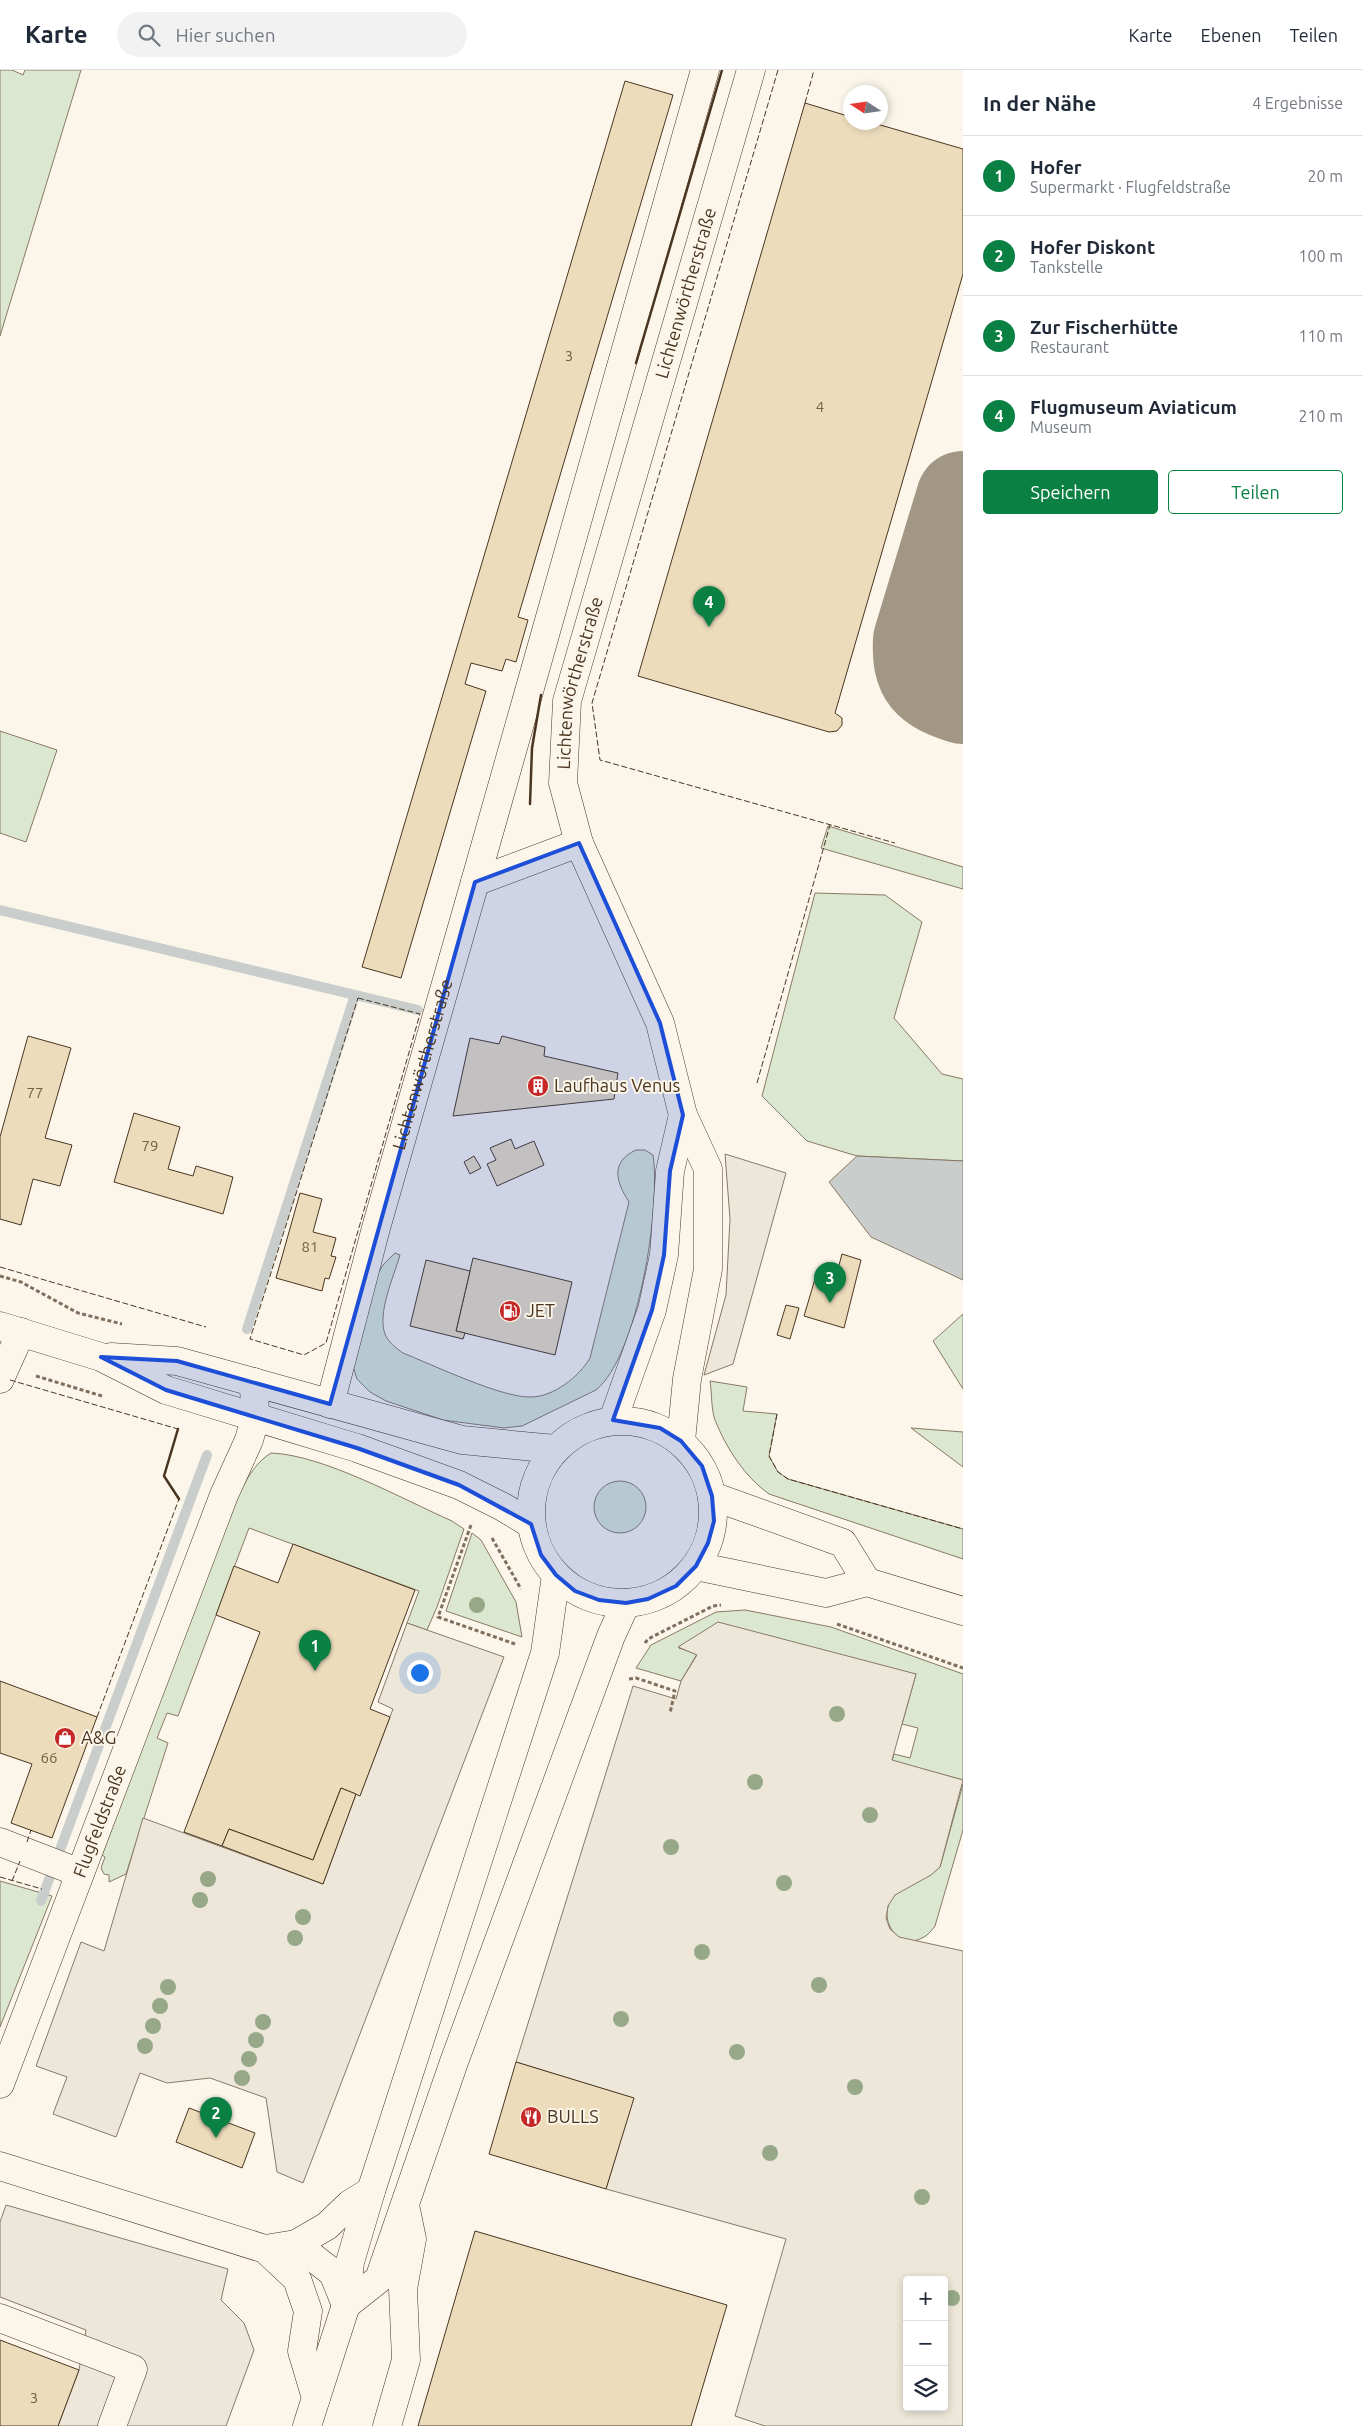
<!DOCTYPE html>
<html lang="de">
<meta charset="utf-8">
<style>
body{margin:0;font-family:Ubuntu,sans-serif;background:#f2f2f3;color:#1f2937}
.controls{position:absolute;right:15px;bottom:15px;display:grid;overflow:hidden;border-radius:5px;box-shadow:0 2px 8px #0003}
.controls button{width:45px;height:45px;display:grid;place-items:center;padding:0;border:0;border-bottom:1px solid #e0e1e3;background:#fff;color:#1f2937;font:25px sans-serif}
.compass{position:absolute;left:843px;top:15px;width:45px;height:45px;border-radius:50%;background:#fff;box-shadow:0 2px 8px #0003;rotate:282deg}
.you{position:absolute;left:419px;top:1602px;width:18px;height:18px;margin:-12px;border:4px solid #fff;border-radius:50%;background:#1a73e8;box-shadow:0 0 0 8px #1a73e833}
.badge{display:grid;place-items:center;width:32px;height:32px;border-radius:50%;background:#0b8043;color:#fff;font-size:16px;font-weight:700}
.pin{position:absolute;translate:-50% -41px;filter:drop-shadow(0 1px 2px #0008)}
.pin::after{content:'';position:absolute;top:26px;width:18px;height:15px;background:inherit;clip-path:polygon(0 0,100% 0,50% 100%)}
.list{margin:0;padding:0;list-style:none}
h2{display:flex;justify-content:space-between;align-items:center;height:65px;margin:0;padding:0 20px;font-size:21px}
h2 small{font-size:16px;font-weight:400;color:#747a83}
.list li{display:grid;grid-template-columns:32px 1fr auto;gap:15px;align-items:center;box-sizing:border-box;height:80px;padding:0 20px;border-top:1px solid #e0e1e3}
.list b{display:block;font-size:19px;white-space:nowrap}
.list p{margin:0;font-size:16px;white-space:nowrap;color:#747a83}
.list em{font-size:16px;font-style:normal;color:#747a83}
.actions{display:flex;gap:10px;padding:15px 20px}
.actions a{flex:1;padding:11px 0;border:1px solid #0b8043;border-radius:5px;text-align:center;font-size:18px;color:#0b8043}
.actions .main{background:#0b8043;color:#fff}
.icon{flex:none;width:28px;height:28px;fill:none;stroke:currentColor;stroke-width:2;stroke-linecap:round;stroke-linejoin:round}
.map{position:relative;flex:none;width:963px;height:2356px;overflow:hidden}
header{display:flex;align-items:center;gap:30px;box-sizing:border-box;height:70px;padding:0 25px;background:#fff;border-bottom:1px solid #e0e1e3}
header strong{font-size:24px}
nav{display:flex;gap:28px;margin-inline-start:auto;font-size:18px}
.search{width:350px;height:45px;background:#f2f2f3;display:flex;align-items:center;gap:12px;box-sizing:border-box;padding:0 18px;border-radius:28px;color:#747a83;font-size:19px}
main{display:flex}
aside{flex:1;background:#fff}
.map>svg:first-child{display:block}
.green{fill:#dce7d0;stroke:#887966}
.parking{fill:#ede7d9;stroke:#887966;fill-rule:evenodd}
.water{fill:#c9cecd;stroke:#887966}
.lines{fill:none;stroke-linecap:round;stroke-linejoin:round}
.stream{stroke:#c9cecd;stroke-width:10}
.taxiway{stroke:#a29684;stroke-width:94}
.building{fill:#ecdcbc;stroke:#4a3520}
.minor-casing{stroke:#4a3520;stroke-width:29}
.major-casing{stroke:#4a3520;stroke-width:29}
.path{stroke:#7f6f5c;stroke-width:3;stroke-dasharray:4 2.5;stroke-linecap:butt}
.minor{stroke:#fbf6e9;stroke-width:28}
.major{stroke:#fbf6e9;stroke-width:28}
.fence{stroke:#4a3520;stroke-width:1;stroke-dasharray:6 2.5;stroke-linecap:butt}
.wall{stroke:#4a3520;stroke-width:2.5}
.tree{fill:#96a887}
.marked{fill:#1d4ed8;fill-opacity:0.2;stroke:#1d4ed8;stroke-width:4;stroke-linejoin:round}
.labels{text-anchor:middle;stroke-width:4;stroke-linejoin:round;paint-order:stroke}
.number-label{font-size:15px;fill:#725f47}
.street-label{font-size:18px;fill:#4a3520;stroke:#fbf6e9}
.poi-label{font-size:18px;fill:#4a3520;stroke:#fbf6e9;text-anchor:start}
</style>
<header>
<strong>Karte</strong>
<div class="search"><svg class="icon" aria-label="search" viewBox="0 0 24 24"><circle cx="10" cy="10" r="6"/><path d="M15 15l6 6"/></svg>Hier suchen</div>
<nav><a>Karte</a><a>Ebenen</a><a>Teilen</a></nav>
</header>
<main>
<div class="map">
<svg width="963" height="2356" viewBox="0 0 963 2356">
<rect width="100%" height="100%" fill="#fbf6e9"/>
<g class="green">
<polygon points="0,0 12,0 23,5 25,0 81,0 0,266"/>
<polygon points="0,661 57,680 26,772 0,763"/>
<polygon points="828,756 963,797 963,819 821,778"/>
<polygon points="815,823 885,825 922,852 894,948 942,1004 963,1009 963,1091 857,1086 807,1071 762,1026"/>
<path d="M636,1080H645L653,1085C661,1138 638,1286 596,1320L522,1356L504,1358L443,1350L386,1331L370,1322L357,1309L353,1296L376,1207L383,1195L395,1183L400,1185C394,1206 377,1243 385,1264C388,1272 396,1278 403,1283C433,1295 502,1328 531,1327C553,1327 579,1307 590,1288L629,1132C616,1112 610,1092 636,1080Z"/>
<polygon points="963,1244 963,1319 933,1271"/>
<path d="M710,1311L747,1317L743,1341L777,1344L769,1386L778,1402L788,1409L963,1459V1489L769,1424C745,1407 726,1378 715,1350C711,1339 712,1323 710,1311Z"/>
<polygon points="911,1358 963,1362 963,1397"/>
<path d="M271,1383C324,1385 402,1429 452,1451L464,1459L437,1537L427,1560L407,1553L419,1521L249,1458L178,1646L167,1643L157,1668L168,1673L126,1804L109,1812V1805L104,1804L101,1798L105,1787L102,1785L227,1451C238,1428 248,1397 271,1383Z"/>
<circle cx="620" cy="1437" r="26"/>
<polygon points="472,1463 481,1470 516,1532 522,1567 446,1541"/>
<polygon points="745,1540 831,1557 963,1604 963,1710 892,1691 894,1684 910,1688 918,1658 902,1654 916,1604 679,1578 697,1584 681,1611 636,1598 651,1575 716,1542"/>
<path d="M963,1714V1760L935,1856C932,1860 928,1865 924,1867C898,1883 875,1847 894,1826C904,1815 927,1809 940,1797Z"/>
<polygon points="0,1811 52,1826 0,1957"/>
</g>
<g class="parking">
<polygon points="725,1084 786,1103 733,1294 704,1305 726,1225 730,1149"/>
<path d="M718,1552L916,1604L892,1690L963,1710L940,1797L931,1805L895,1825L888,1836L886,1848L890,1859L899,1867L963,1881V2356H765L735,2346L786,2169L606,2119L633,2028L516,1992L633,1616L676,1629L681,1611L697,1585L678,1577ZM907,2210H944V2337H907Z"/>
<polygon points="407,1553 504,1587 303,2113 277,2102 266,2028 210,2008 167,2013 140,2003 116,2067 53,2044 67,2007 36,1996 81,1872 104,1881 143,1748 323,1814 356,1724 360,1725 393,1639 378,1632"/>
<polygon points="6,2135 228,2199 221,2230 244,2253 254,2280 226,2356 58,2356 79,2300 86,2260 0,2227 0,2152"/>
</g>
<polygon class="water" points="857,1086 963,1091 963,1210 871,1167 829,1112"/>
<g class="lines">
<g class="stream">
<polyline points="0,840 418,940"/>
<polyline points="247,1259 355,925"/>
<polyline points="41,1831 207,1385"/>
</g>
<path class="taxiway" d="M963,428L920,570C918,607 929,616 963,627"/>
</g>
<g class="building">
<polygon points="625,11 673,25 518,547 528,550 516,592 506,589 502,601 471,593 465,614 486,621 401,908 362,897"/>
<polygon points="805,33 851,47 851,52 870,52 963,79 963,204 835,643 842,648 842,655 837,661 829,662 638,606"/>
<polygon points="28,966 71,978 45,1068 72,1075 60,1116 33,1109 21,1155 0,1149 0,1067"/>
<polygon points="502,966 545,977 544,986 618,1003 614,1029 453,1046 470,968 499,974"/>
<polygon points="134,1043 180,1057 168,1099 193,1106 196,1096 233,1107 223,1144 114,1112"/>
<polygon points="511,1069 515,1079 534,1071 544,1095 497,1116 487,1094 496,1090 490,1078"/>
<polygon points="474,1086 481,1098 470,1104 464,1092"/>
<polygon points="300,1123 322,1129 313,1162 336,1168 331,1186 336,1187 329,1209 325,1208 322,1221 276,1208"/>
<polygon points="842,1184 861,1190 844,1258 804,1246 815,1209 834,1214"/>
<polygon points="473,1188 572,1212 555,1285 456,1261"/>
<polygon points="426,1190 470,1201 456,1261 465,1263 463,1269 410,1256"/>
<polygon points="786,1235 799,1238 790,1269 777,1265"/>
<polygon points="293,1474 415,1520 370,1639 390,1647 360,1726 341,1718 313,1790 229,1759 222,1776 184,1762 260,1562 216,1545 234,1496 278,1513"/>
<polygon points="0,1611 97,1647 52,1768 11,1753 32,1694 0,1683"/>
<polygon points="341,1718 356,1724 323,1814 222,1776 229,1759 313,1790"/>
<polygon points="516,1992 634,2028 606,2119 489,2084"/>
<polygon points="189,2038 255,2063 242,2098 176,2072"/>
<polygon points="475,2161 727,2235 691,2356 418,2356"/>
<polygon points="0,2270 79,2300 58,2356 0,2356"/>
</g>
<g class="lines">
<g class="minor-casing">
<g id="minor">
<polyline points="475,812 705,0"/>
<polyline points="0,1256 101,1287 166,1320 357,1378 459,1415 503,1437 531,1454"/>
<polyline points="111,1287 177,1291 462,1370 555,1379"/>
<polyline points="0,1309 21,1262"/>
<path id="s1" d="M330,1334L376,1158L475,812L579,773"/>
<polyline points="0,1772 80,1803"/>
<path id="s2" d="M0,2014L224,1425L249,1370L255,1348L254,1312"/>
<polyline points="0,2096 265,2179 297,2209 308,2241 302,2281 316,2328"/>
<polyline points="296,2174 333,2203 346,2235"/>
<polyline points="265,2179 296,2174 327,2156 350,2134 371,2121"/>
<polyline points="0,2248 133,2299 112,2356"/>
<polyline points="387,2356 406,2290 403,2219 412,2169 405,2135"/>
</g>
</g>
<g class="major-casing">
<g id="major">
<polyline points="613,1350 652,1240 664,1185 670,1101 683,1045"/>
<circle cx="622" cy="1442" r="91"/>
<path id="s3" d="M681,1371L687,1309L708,1199V1099L683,1045L660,953L579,773L563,713L567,631L751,0"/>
<polyline points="712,1426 843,1473 867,1512"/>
<polyline points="696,1496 826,1523 867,1512 963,1541"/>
<polyline points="346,2235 379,2209 454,1992 611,1566 626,1533"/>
<polyline points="307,2356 346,2235 350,2192 371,2121 545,1583 556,1505"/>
</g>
</g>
<g class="path">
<polyline points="0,1206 21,1212 78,1243 122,1254"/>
<polyline points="36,1306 102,1326"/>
<polyline points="471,1455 438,1547 515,1574"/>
<polyline points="492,1468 521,1519"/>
<polyline points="837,1554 963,1598"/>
<polyline points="645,1573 648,1569 713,1536 721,1535"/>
<polyline points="629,1609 636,1608 675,1621 670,1643"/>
</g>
<use href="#minor" class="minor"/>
<use href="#major" class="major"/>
<g class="fence">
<polyline points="778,0 592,633 600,690 895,773"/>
<polyline points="805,33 814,0"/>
<polygon points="358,928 420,944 326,1273 304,1285 250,1269"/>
<polyline points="757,1013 830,755"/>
<polyline points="0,1197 206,1257"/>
<polyline points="10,1310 178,1359"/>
<polyline points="777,1344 769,1386 778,1402 788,1409 963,1459"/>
<polyline points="97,1647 179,1429"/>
<polyline points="27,1772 31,1760"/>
<polyline points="0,1807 42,1819"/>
<polyline points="12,1811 20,1791"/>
</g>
<g class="wall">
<polyline points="636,293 722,0"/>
<polyline points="530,734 532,678 541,625"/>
<polyline points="178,1359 164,1406 179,1429"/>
</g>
</g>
<g class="tree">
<circle cx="477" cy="1535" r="8"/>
<circle cx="837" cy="1644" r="8"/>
<circle cx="755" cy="1712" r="8"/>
<circle cx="870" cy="1745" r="8"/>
<circle cx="671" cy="1777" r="8"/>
<circle cx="208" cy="1809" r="8"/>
<circle cx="784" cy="1813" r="8"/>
<circle cx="200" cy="1830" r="8"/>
<circle cx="303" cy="1847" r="8"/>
<circle cx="295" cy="1868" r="8"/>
<circle cx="702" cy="1882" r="8"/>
<circle cx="819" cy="1915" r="8"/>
<circle cx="168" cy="1917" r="8"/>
<circle cx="160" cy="1936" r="8"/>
<circle cx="621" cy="1949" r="8"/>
<circle cx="263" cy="1952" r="8"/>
<circle cx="153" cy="1956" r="8"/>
<circle cx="256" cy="1970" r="8"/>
<circle cx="145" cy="1976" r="8"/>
<circle cx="737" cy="1982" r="8"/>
<circle cx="249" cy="1989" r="8"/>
<circle cx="242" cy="2008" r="8"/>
<circle cx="855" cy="2017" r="8"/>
<circle cx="770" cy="2083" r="8"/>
<circle cx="922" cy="2127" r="8"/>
<circle cx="952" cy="2228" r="8"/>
</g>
<path class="marked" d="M579,773L660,953L683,1045L670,1101L664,1185L652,1240L613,1350L660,1358L681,1371L702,1396L712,1426L714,1451L708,1473L696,1496L676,1516L648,1529L626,1533L599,1530L575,1521L556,1505L541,1485L531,1454L459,1415L357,1378L166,1320L101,1287L177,1291L330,1334L475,812Z"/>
<defs>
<g id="building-disc" transform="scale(1.125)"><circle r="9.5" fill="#c62828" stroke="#fbf6e9"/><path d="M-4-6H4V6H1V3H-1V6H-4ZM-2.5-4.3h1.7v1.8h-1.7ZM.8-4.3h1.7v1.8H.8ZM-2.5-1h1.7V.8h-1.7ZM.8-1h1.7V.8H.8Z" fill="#fff"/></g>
<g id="fuel-disc" transform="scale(1.125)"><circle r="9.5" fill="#c62828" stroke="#fbf6e9"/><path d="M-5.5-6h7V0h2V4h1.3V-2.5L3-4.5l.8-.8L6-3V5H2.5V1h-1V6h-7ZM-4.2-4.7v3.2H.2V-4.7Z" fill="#fff"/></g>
<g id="shop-disc" transform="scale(1.125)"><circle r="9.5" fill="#c62828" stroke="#fbf6e9"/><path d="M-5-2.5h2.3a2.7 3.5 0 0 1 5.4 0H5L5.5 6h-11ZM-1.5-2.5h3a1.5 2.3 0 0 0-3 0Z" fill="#fff"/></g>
<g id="restaurant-disc" transform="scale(1.125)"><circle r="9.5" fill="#c62828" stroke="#fbf6e9"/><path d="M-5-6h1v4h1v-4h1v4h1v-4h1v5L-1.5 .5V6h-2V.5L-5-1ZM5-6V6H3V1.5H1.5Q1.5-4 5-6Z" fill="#fff"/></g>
</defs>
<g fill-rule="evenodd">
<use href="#building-disc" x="538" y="1016"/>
<use href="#fuel-disc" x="510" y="1241"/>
<use href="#shop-disc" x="65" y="1668"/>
<use href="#restaurant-disc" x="531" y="2047"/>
</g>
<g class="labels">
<g class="number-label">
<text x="569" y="291">3</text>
<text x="820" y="342">4</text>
<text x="35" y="1028">77</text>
<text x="150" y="1081">79</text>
<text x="310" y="1182">81</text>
<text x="49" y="1693">66</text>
<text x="34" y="2333">3</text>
</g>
<g class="street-label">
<text dy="6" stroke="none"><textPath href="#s3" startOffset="1195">Lichtenwörtherstraße</textPath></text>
<text dy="6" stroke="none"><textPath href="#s3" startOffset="790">Lichtenwörtherstraße</textPath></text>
<text dy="6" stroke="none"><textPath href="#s1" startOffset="352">Lichtenwörtherstraße</textPath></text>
<text dy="6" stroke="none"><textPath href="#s2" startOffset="281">Flugfeldstraße</textPath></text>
</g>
<g class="poi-label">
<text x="554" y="1022">Laufhaus Venus</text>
<text x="526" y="1247">JET</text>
<text x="81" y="1674">A&amp;G</text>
<text x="547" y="2053">BULLS</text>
</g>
</g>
</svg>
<div class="controls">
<button>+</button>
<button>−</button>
<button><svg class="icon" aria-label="layers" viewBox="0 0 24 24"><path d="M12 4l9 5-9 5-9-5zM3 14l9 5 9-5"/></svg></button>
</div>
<svg class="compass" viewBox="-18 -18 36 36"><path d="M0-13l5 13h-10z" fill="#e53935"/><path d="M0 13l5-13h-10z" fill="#747a83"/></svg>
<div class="you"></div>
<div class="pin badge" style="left:315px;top:1601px">1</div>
<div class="pin badge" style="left:216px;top:2068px">2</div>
<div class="pin badge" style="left:830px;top:1233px">3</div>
<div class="pin badge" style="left:709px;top:557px">4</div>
</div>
<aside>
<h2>In der Nähe<small>4 Ergebnisse</small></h2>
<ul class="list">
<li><span class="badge">1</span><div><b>Hofer</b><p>Supermarkt · Flugfeldstraße</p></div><em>20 m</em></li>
<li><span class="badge">2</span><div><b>Hofer Diskont</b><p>Tankstelle</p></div><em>100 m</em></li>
<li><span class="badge">3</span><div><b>Zur Fischerhütte</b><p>Restaurant</p></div><em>110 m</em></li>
<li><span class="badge">4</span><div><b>Flugmuseum Aviaticum</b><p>Museum</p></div><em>210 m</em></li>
</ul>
<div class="actions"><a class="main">Speichern</a><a>Teilen</a></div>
</aside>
</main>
